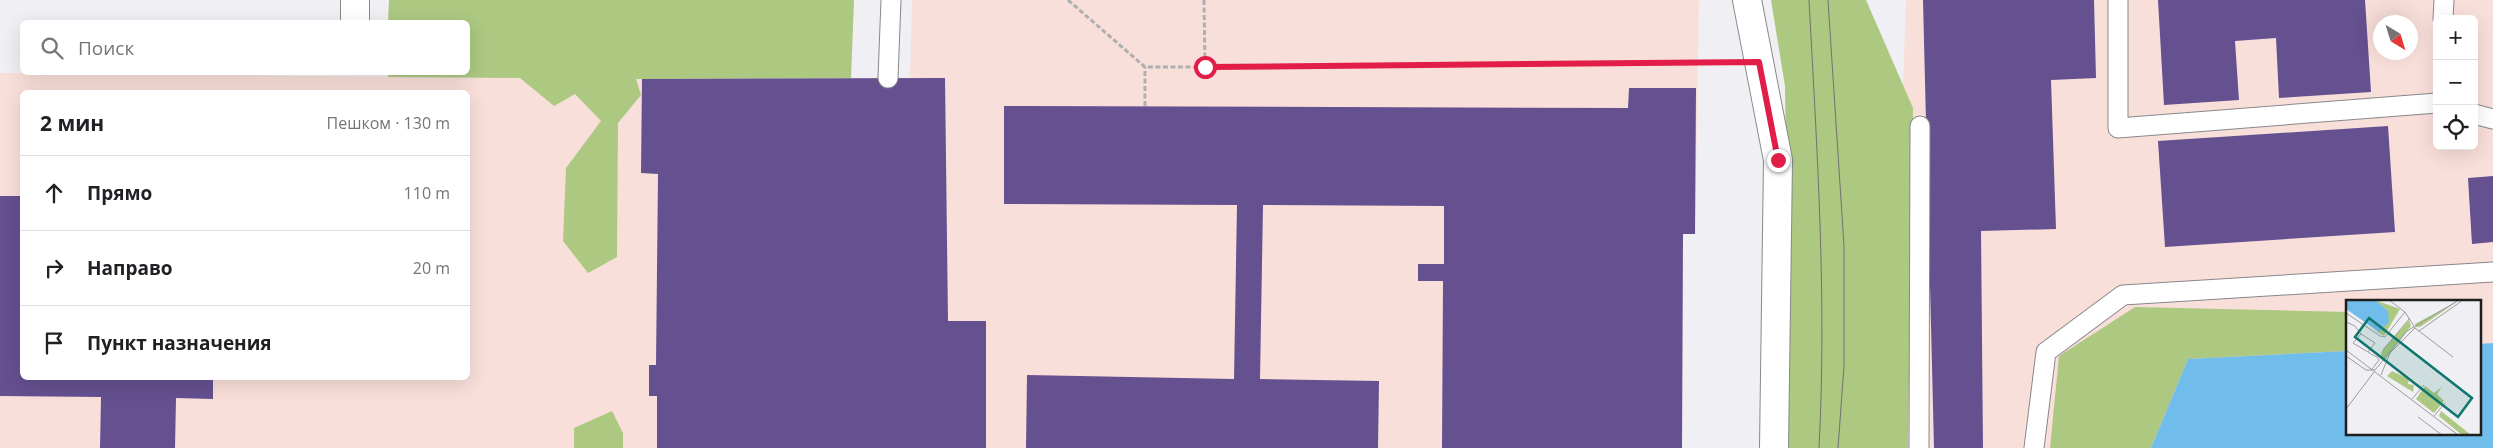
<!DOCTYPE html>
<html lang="ru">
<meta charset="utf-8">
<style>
body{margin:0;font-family:"Open Sans",sans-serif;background:#f6f6f6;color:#202124}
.controls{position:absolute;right:15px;top:15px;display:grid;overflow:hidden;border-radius:8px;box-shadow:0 5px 20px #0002}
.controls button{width:45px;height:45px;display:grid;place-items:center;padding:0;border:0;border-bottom:1px solid #e0e0e0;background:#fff;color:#202124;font:25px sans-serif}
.compass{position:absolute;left:2373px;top:15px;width:45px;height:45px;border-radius:50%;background:#fff;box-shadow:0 5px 20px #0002;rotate:142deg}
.stop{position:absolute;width:15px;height:15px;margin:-11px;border:4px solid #e11d48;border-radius:50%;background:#fff}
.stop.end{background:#e11d48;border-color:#fff;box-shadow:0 1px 5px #0008}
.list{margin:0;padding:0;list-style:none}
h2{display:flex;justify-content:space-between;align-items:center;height:65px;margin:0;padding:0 20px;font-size:21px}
h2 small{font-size:16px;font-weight:400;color:#757577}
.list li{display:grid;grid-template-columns:32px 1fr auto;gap:15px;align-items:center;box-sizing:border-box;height:75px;padding:0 20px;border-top:1px solid #e0e0e0}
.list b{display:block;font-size:19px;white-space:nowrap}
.list em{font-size:16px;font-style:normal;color:#757577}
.icon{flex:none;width:28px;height:28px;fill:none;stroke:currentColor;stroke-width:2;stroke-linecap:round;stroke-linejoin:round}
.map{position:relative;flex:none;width:2493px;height:448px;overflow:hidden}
.search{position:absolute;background:#fff;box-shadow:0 5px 20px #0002;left:20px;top:20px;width:450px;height:55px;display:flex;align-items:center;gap:12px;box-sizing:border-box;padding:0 18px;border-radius:8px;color:#757577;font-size:19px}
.panel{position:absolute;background:#fff;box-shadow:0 5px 20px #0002;left:20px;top:90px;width:450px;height:290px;border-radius:8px}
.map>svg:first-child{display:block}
.industrial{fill:#f9dfda;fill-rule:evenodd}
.green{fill:#acc881}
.water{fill:#70bdeb}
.building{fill:#655090}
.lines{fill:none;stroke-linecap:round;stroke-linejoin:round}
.lane-casing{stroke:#88888b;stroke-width:21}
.street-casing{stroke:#88888b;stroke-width:30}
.path{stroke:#afafb2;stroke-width:3;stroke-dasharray:5 2.5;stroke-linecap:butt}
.lane{stroke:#fff;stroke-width:19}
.street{stroke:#fff;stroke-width:28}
.tram{stroke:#717173;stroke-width:1}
.route{stroke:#e11d48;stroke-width:6}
.inset-road{fill:none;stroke:#9c9b9e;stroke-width:1}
.view{fill:#0f766e;fill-opacity:0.15;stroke:#0f766e;stroke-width:2.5}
.inset-edge{fill:none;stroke:#1e1e1f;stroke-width:2.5}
</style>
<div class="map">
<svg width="2493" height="448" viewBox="0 0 2493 448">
<rect width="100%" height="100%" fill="#f0eff3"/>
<g class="industrial">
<path d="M912,0H1699L1695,234H1683L1682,448H0V73L611,79L910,78ZM22,92H468V378H22Z"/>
<path d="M1906,0H2493V448H1891ZM2437,19H2474V146H2437ZM2380,22H2410V52H2380ZM2347,302H2479V434H2347Z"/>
</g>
<g class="green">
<polygon points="389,0 854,0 851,78 636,79 641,95 618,123 617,257 588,273 563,241 566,168 601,121 575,94 554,106 520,78 388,77 388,73 468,72 468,22 388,22"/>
<polygon points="1771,0 1866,0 1913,108 1908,448 1780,448 1788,301 1785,86"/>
<polygon points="2135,307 2347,312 2347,351 2188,359 2151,448 2050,448 2059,356"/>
<polygon points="612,411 623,433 623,448 574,448 574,428"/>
</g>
<polygon class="water" points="2493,343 2493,448 2151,448 2188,359 2347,351 2347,434 2479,434 2479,344"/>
<g class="building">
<polygon points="1923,0 2094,0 2096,78 2051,80 2056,229 1981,231 1983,448 1934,448"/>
<polygon points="2158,0 2365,0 2371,92 2279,98 2276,38 2235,41 2239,100 2164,105"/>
<polygon points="945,78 948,321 986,321 986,448 657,448 657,396 649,396 649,365 656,365 658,174 641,173 642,79"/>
<polygon points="1629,88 1696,88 1695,234 1683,234 1682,448 1442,448 1443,281 1418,281 1418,264 1444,264 1444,206 1263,205 1260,379 1379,381 1378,448 1026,448 1027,375 1234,379 1237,205 1004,204 1004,106 1628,108"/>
<polygon points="2388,126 2395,232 2165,247 2158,141"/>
<polygon points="2493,176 2493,242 2472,244 2468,178"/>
<polygon points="0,196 22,196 22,378 213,378 213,399 176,398 175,448 100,448 101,397 0,396"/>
</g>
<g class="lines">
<g class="lane-casing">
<g id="lane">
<polyline points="2118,0 2118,128 2437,103"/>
<polyline points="2443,19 2444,0"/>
<polyline points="888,78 891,0"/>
<polyline points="2474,114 2493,119"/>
<polyline points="1919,448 1920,126"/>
<polyline points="2034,448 2046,352 2123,295 2493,272"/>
</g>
</g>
<g class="street-casing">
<g id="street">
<polyline points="355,0 355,22"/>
<polyline points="1747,0 1778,160 1774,448"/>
</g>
</g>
<g class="path">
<polyline points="1068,0 1145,67 1205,67"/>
<polyline points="1204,0 1205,67 1726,63"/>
<polyline points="1145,106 1145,67"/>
</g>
<use href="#lane" class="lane"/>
<use href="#street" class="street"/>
<g class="tram">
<path d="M1809,0C1817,150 1827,298 1819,448"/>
<polyline points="1828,0 1844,246 1844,366 1838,448"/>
</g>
</g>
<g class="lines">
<polyline class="route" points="1205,67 1759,62 1778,160"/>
</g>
<g transform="translate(2346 300)">
<rect width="135" height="135" fill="#f0eff3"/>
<path d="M29,0L54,9L38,36L23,27L33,32L42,11ZM112,1L74,27H70L69,24ZM63,20L65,26L38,61L34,58L36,51ZM46,71L63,79L62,84L68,85L67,92L41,76ZM79,86L88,93L96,87L91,94L98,101L88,113L70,99ZM95,111L125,135H116L93,116Z" fill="#acc881"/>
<path d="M0,0H29L42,11L43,22L33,32L0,9Z" fill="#70bdeb"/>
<path class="inset-road" d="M43,0L59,12L69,28L107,57M0,13L34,36L39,37L59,12M0,22L9,26L15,34M73,31L117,0M0,50L112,135M37,50L64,18M22,52L29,43L15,34L7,43L22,52L25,54L31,57L33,60L26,69M0,56L20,70H29L61,31L113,0M35,75L44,53L69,28M66,99L78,85M0,109L28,72M88,116L99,103M72,117L96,135"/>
<path class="view" d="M23,18L126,98L112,117L9,37Z"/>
<rect width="135" height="135" class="inset-edge"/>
</g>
</svg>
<div class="controls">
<button>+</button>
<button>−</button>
<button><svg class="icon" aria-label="locate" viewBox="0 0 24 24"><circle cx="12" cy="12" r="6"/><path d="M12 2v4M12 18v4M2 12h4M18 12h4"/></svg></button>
</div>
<svg class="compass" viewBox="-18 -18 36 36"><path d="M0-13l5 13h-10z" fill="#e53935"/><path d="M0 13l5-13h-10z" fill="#757577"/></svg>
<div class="stop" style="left:1205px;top:67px"></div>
<div class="stop end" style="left:1778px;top:160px"></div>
<div class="search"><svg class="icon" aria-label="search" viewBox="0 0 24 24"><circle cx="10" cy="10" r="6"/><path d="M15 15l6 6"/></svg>Поиск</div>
<section class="panel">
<h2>2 мин<small>Пешком · 130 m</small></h2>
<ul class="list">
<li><svg class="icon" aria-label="ahead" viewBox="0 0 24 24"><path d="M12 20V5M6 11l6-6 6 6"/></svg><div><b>Прямо</b></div><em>110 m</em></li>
<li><svg class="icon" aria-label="right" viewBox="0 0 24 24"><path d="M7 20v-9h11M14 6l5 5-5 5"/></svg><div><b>Направо</b></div><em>20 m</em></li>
<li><svg class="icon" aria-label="arrive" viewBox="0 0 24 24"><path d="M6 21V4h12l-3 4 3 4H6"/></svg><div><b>Пункт назначения</b></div></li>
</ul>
</section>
</div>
